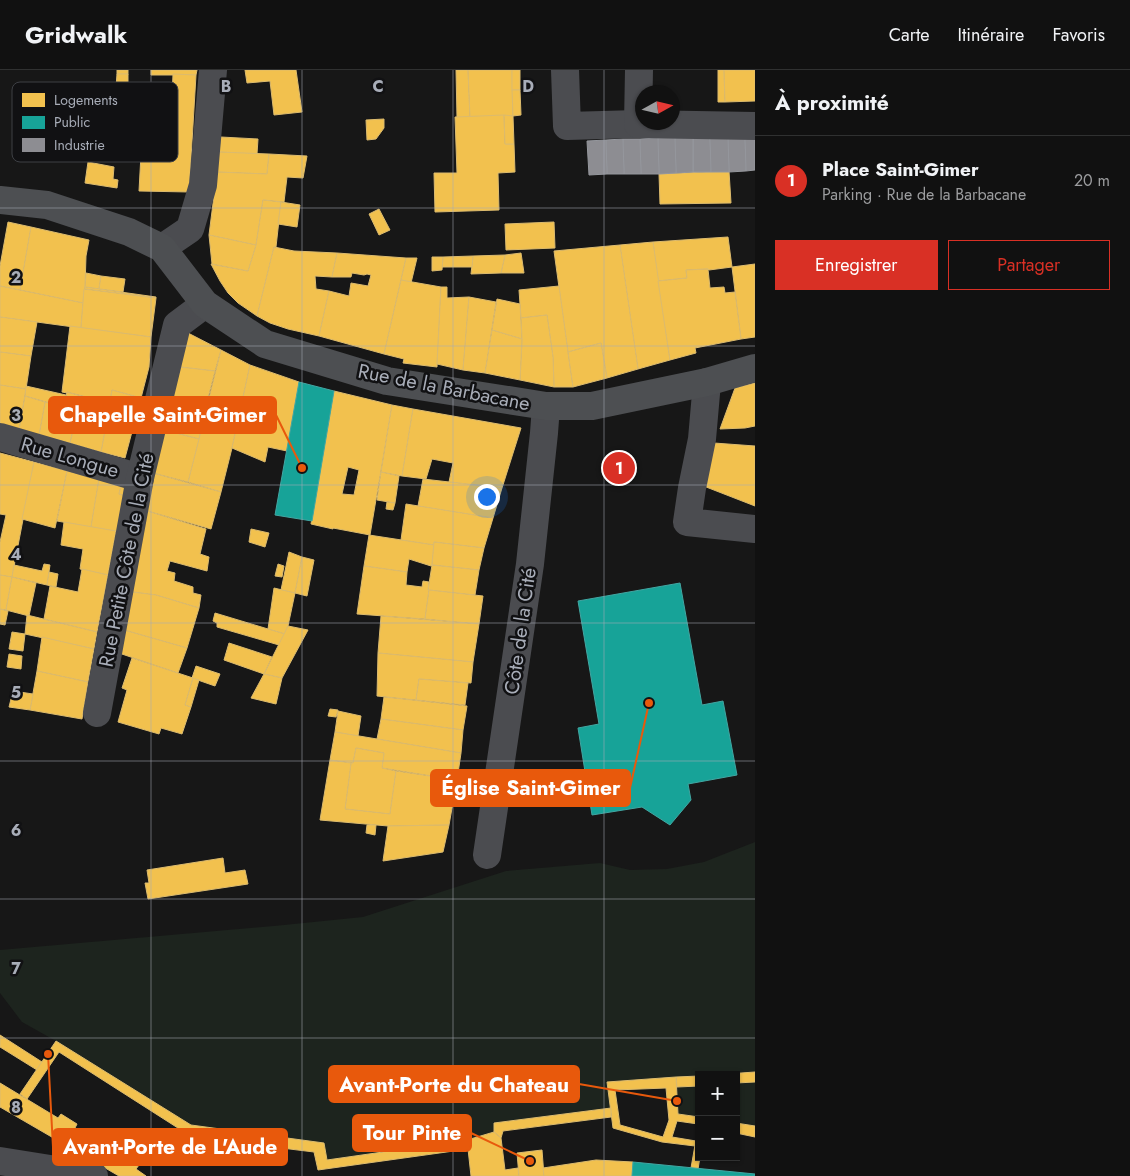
<!DOCTYPE html>
<html lang="fr">
<meta charset="utf-8">
<style>
body{margin:0;font-family:Jost,sans-serif;background:#1a1a1a;color:#f1f3f6}
.controls{position:absolute;right:15px;bottom:15px;display:grid;overflow:hidden;border-radius:0px;box-shadow:0 1px 4px #0004}
.controls button{width:45px;height:45px;display:grid;place-items:center;padding:0;border:0;border-bottom:1px solid #303131;background:#111;color:#f1f3f6;font:25px sans-serif}
.compass{position:absolute;left:635px;top:15px;width:45px;height:45px;border-radius:50%;background:#111;box-shadow:0 1px 4px #0004;rotate:82deg}
.you{position:absolute;left:486px;top:426px;width:18px;height:18px;margin:-12px;border:4px solid #fff;border-radius:50%;background:#1a73e8;box-shadow:0 0 0 8px #1a73e833}
.badge{display:grid;place-items:center;width:32px;height:32px;border-radius:50%;background:#d93025;color:#fff;font-size:16px;font-weight:700}
.pin{position:absolute;translate:-50% -50%;border:2px solid #fff;box-shadow:0 1px 5px #0006}
.list{margin:0;padding:0;list-style:none}
h2{display:flex;justify-content:space-between;align-items:center;height:65px;margin:0;padding:0 20px;font-size:21px}
h2 small{font-size:16px;font-weight:400;color:#9c9d9f}
.list li{display:grid;grid-template-columns:32px 1fr auto;gap:15px;align-items:center;box-sizing:border-box;height:90px;padding:0 20px;border-top:1px solid #303131}
.list b{display:block;font-size:19px;white-space:nowrap}
.list p{margin:0;font-size:16px;white-space:nowrap;color:#9c9d9f}
.list em{font-size:16px;font-style:normal;color:#9c9d9f}
.actions{display:flex;gap:10px;padding:15px 20px}
.actions a{flex:1;padding:11px 0;border:1px solid #d93025;border-radius:0px;text-align:center;font-size:18px;color:#d93025}
.actions .main{background:#d93025;color:#fff}
.map{position:relative;flex:none;width:755px;height:1106px;overflow:hidden}
header{display:flex;align-items:center;gap:30px;box-sizing:border-box;height:70px;padding:0 25px;background:#111;border-bottom:1px solid #303131}
header strong{font-size:24px}
nav{display:flex;gap:28px;margin-inline-start:auto;font-size:18px}
main{display:flex}
aside{flex:1;background:#111}
.map>svg:first-child{display:block}
.green{fill:#1d241e}
.homes{fill:#f2c14e;stroke:#dcbb6e;fill-rule:evenodd}
.public{fill:#17a398;stroke:#42a6a2}
.industry{fill:#8d8d92;stroke:#95979d}
.lines{fill:none;stroke-linecap:round;stroke-linejoin:round}
.minor{stroke:#4b4c50;stroke-width:28}
.major{stroke:#4d4f52;stroke-width:28}
.grid{fill:none;stroke:#a8adb8;stroke-width:1;stroke-opacity:0.55}
.labels{text-anchor:middle;stroke-width:5;stroke-linejoin:round;paint-order:stroke}
.street-label{font-size:20px;fill:#a8adb8;stroke:#111113}
.key{fill:#111113;stroke:#3e4045;stroke-width:1}
.key-label{font-size:14px;fill:#a8adb8}
.grid-label{font-size:16px;text-anchor:middle;font-weight:bold;fill:#a8adb8;stroke:#111113;stroke-width:5;stroke-linejoin:round;paint-order:stroke}
.leader{fill:none;stroke:#e8590c;stroke-width:2}
.callout-dot{fill:#e8590c;stroke:#111113;stroke-width:2}
.callout{fill:#e8590c;stroke:#e8590c;stroke-width:2}
.callout-label{font-size:21px;text-anchor:middle;font-weight:bold;fill:#fff}
</style>
<header>
<strong>Gridwalk</strong>
<nav><a>Carte</a><a>Itinéraire</a><a>Favoris</a></nav>
</header>
<main>
<div class="map">
<svg width="755" height="1106" viewBox="0 0 755 1106">
<rect width="100%" height="100%" fill="#171717"/>
<g class="green">
<polygon points="755,772 755,1002 699,1005 699,1006 607,1012 611,1038 495,1053 494,1062 467,1070 327,1090 323,1073 191,1055 56,971 22,952 0,923 0,880 274,856 363,847 506,801 600,793 630,800 667,799 704,792"/>
<polygon points="755,1012 755,1056 736,1053 736,1013"/>
<polygon points="699,1016 699,1047 678,1044 677,1017"/>
</g>
<g class="homes">
<rect x="117" y="0" width="11" height="4"/>
<polygon points="151,0 197,0 196,5 151,5"/>
<polygon points="245,0 296,0 302,42 274,45 270,11 247,13"/>
<polygon points="456,0 468,0 470,47 457,48"/>
<polygon points="468,0 512,0 513,46 470,47"/>
<rect x="512" y="0" width="8" height="20"/>
<polygon points="718,0 724,0 725,32 718,32"/>
<polygon points="724,0 755,0 755,31 725,32"/>
<polygon points="117,4 128,4 128,18 116,17"/>
<polygon points="173,4 196,5 189,122 139,121 144,29 172,30"/>
<polygon points="512,20 520,20 521,45 513,46"/>
<polygon points="504,45 505,74 514,74 515,102 498,103 499,140 435,142 434,103 457,103 455,47"/>
<polygon points="504,45 513,46 514,74 505,74"/>
<polygon points="384,49 384,58 376,69 367,70 366,50"/>
<polygon points="221,67 258,69 257,84 219,82"/>
<polygon points="219,82 269,84 267,104 217,102"/>
<polygon points="269,84 307,86 303,108 287,107 284,132 263,130 256,175 209,165 217,102 267,104"/>
<polygon points="88,92 114,97 113,109 118,110 117,118 85,113"/>
<polygon points="729,101 731,133 660,134 659,104"/>
<polygon points="263,130 281,132 276,177 274,177 257,246 238,233 228,223 220,211 211,194 248,201 256,175"/>
<polygon points="281,132 300,135 297,157 278,154"/>
<polygon points="379,139 390,160 379,165 369,144"/>
<polygon points="8,152 31,157 20,220 0,216 0,196"/>
<polygon points="554,152 555,178 506,180 505,154"/>
<polygon points="31,157 89,170 86,186 85,217 83,233 20,220"/>
<polygon points="209,165 256,175 248,201 212,194"/>
<polygon points="728,167 732,197 709,200 708,199 686,200 687,208 658,211 653,172"/>
<polygon points="653,172 670,290 638,299 620,175"/>
<polygon points="620,175 638,299 607,308 601,273 568,282 554,181"/>
<polygon points="274,177 294,181 337,183 332,207 315,206 316,219 329,221 319,266 288,259 270,253 257,246"/>
<polygon points="337,183 406,188 384,284 319,266 329,221 349,226 351,213 368,216 371,205 367,204 364,205 352,203 351,207 332,207"/>
<polygon points="521,183 524,203 501,203 505,185"/>
<polygon points="505,185 501,203 471,204 473,186"/>
<polygon points="473,186 472,197 442,197 443,187"/>
<polygon points="432,187 443,187 442,200 432,201"/>
<polygon points="406,188 417,188 411,213 401,210"/>
<polygon points="755,194 755,267 741,269 732,197"/>
<polygon points="708,199 710,218 724,217 725,223 735,222 741,269 695,278 696,283 670,290 658,211 687,208 686,200"/>
<polygon points="86,203 101,206 99,219 85,217"/>
<polygon points="101,206 125,209 123,222 99,219"/>
<polygon points="401,210 441,217 437,297 403,293 404,289 384,284"/>
<polygon points="0,216 83,233 81,258 0,247"/>
<polygon points="559,216 568,282 573,317 554,317 553,287 547,245 521,248 519,220"/>
<polygon points="85,217 156,227 156,228 85,219"/>
<polygon points="441,217 447,217 447,228 469,227 463,300 437,294"/>
<polygon points="84,219 156,228 151,267 81,258"/>
<polygon points="469,227 496,232 485,303 463,300"/>
<polygon points="497,229 520,234 522,269 492,260"/>
<polygon points="547,245 553,287 554,317 520,310 522,269 521,248"/>
<polygon points="0,247 37,252 31,286 0,282"/>
<polygon points="70,256 151,267 149,297 141,328 112,320 110,333 67,322 67,323 62,322"/>
<polygon points="492,260 522,269 520,310 485,303"/>
<polygon points="188,263 221,280 215,301 180,297"/>
<polygon points="601,273 607,308 573,317 568,282"/>
<polygon points="221,280 250,295 232,378 221,422 188,412"/>
<polygon points="0,282 31,286 26,319 0,315"/>
<polygon points="250,295 299,312 287,381 268,377 265,392 232,378"/>
<polygon points="180,297 215,301 207,332 172,328"/>
<polygon points="755,313 755,356 745,358 720,359 735,318"/>
<polygon points="0,315 26,319 19,360 0,355"/>
<polygon points="26,316 66,325 64,337 25,326"/>
<polygon points="112,320 141,328 125,388 101,382"/>
<path d="M334,321L392,335L370,465L333,458V459L311,454ZM348,397L359,400L354,425L342,424Z"/>
<polygon points="67,322 81,326 70,373 39,365 45,332 64,337"/>
<polygon points="25,326 45,332 39,365 19,360"/>
<polygon points="81,326 110,333 101,382 70,373"/>
<polygon points="172,328 207,332 199,369 164,360"/>
<polygon points="392,335 413,339 402,406 381,402"/>
<polygon points="413,339 521,358 502,418 449,412 453,393 432,389 426,409 402,406"/>
<polygon points="164,360 199,369 188,412 153,403"/>
<polygon points="714,373 755,376 755,436 701,415"/>
<polygon points="0,383 34,392 12,507 0,505 0,472 6,445 0,444"/>
<polygon points="34,392 67,401 55,458 22,449"/>
<polygon points="67,401 99,409 91,457 57,451"/>
<polygon points="381,402 399,406 395,433 377,430"/>
<polygon points="153,403 221,422 211,459 144,440"/>
<polygon points="99,409 121,416 119,424 125,426 119,462 91,457"/>
<polygon points="423,409 502,418 493,448 418,436"/>
<polygon points="121,416 126,418 125,426 119,424"/>
<polygon points="387,432 395,433 393,440 386,439"/>
<polygon points="406,434 493,448 484,478 434,472 434,475 401,470"/>
<polygon points="144,440 206,459 200,484 209,487 207,501 170,491 167,501 175,503 174,511 193,517 193,523 201,525 199,538 156,525 125,521"/>
<polygon points="64,452 116,461 108,505 80,499 83,479 61,475"/>
<polygon points="251,459 269,463 265,477 249,472"/>
<polygon points="369,465 434,475 432,495 431,496 409,489 407,502 364,496"/>
<polygon points="434,472 484,478 479,500 432,495"/>
<polygon points="289,482 302,487 295,523 281,520"/>
<polygon points="302,487 314,490 307,526 295,523"/>
<polygon points="44,494 50,495 47,515 12,507 14,495 42,501"/>
<polygon points="278,494 284,496 282,507 275,506"/>
<polygon points="432,495 479,500 475,525 428,520"/>
<polygon points="364,496 407,502 406,515 422,517 423,511 429,512 428,520 429,520 425,549 357,544"/>
<polygon points="82,499 108,505 97,562 44,549 50,516 78,522"/>
<polygon points="49,502 58,504 56,517 47,515"/>
<polygon points="0,505 12,507 6,540 0,539"/>
<polygon points="12,507 36,513 29,546 6,540"/>
<polygon points="274,518 295,523 288,556 285,564 268,559"/>
<polygon points="429,520 483,526 479,554 425,549"/>
<polygon points="125,521 156,525 199,538 187,578 117,558"/>
<polygon points="0,539 8,541 5,555 0,554"/>
<polygon points="215,543 268,559 285,564 279,575 217,557 217,553 213,551"/>
<polygon points="27,545 97,562 94,579 25,564"/>
<polygon points="381,546 479,554 473,592 378,583"/>
<polygon points="288,556 308,560 282,608 264,604"/>
<polygon points="117,558 187,578 178,603 113,581"/>
<polygon points="12,562 25,564 23,581 9,579"/>
<polygon points="42,567 94,579 88,612 37,601"/>
<polygon points="229,573 272,587 264,604 224,590"/>
<polygon points="378,583 473,592 471,613 419,609 416,630 377,626"/>
<polygon points="9,584 22,586 21,599 7,597"/>
<polygon points="132,588 193,608 185,635 191,637 182,664 161,658 159,664 118,652 127,620 122,618"/>
<polygon points="196,596 220,604 215,616 192,608"/>
<polygon points="37,601 88,612 82,649 30,640"/>
<polygon points="264,604 282,608 276,634 251,628"/>
<polygon points="193,608 199,610 191,637 185,635"/>
<polygon points="419,609 468,613 465,635 416,630"/>
<polygon points="13,621 33,624 30,640 9,637"/>
<polygon points="384,627 467,636 463,660 381,649"/>
<polygon points="330,639 338,640 336,647 328,646"/>
<polygon points="338,641 361,646 358,666 335,662"/>
<polygon points="381,649 463,660 461,683 377,669"/>
<polygon points="335,662 461,683 457,710 382,698 384,683 356,678 353,693 330,690"/>
<polygon points="356,678 384,683 382,698 396,701 390,744 345,739 351,693 353,693"/>
<polygon points="330,690 351,693 345,739 390,744 396,701 457,710 449,755 388,756 320,750"/>
<polygon points="367,755 376,755 375,765 366,763"/>
<polygon points="449,755 443,782 383,791 388,756"/>
<polygon points="223,788 225,803 245,800 248,814 148,829 145,813 149,813 147,800"/>
<polygon points="0,965 42,992 37,1000 0,977"/>
<polygon points="56,971 191,1055 324,1073 327,1090 467,1070 468,1079 318,1100 314,1082 192,1067 59,982 27,1029 20,1024"/>
<polygon points="755,1002 755,1012 736,1013 736,1005 713,1005"/>
<polygon points="699,1006 699,1016 677,1017 676,1007"/>
<path d="M676,1007L678,1044L699,1047V1052L698,1054L677,1051L672,1067L696,1071L695,1076L662,1072L613,1058L607,1012ZM666,1018L669,1050L663,1067L620,1055L615,1020Z"/>
<polygon points="0,1013 58,1048 61,1044 77,1054 75,1058 96,1072 98,1068 110,1075 107,1080 127,1092 129,1088 139,1095 136,1099 146,1106 119,1106 0,1037"/>
<polygon points="611,1038 611,1047 503,1061 501,1068 494,1062 494,1053"/>
<polygon points="699,1052 699,1087 700,1087 698,1099 691,1098"/>
<polygon points="736,1053 755,1056 755,1067 736,1063"/>
<polygon points="494,1062 501,1068 505,1100 518,1098 519,1106 471,1106 467,1070"/>
<polygon points="542,1080 544,1106 519,1106 517,1083"/>
<polygon points="596,1090 633,1092 632,1106 544,1106 543,1098"/>
</g>
<g class="public">
<polygon points="299,312 334,321 312,451 275,445"/>
<polygon points="680,513 702,635 723,631 737,705 688,714 691,730 670,755 642,737 592,745 578,658 599,654 578,531"/>
<polygon points="633,1092 755,1104 755,1106 632,1106"/>
</g>
<g class="industry">
<polygon points="745,65 746,101 729,102 728,66"/>
<polygon points="745,65 755,65 755,100 746,101"/>
<polygon points="710,66 711,102 693,102 693,67"/>
<polygon points="710,66 728,66 729,102 711,102"/>
<polygon points="675,67 693,67 693,102 676,103"/>
<polygon points="675,67 676,103 659,104 658,68"/>
<polygon points="658,68 659,104 641,104 640,69"/>
<polygon points="623,69 640,69 641,104 624,104"/>
<polygon points="623,69 624,104 607,104 606,70"/>
<polygon points="606,70 607,104 589,105 587,71"/>
</g>
<g class="lines">
<g class="minor">
<polyline points="565,0 567,56 638,54"/>
<polyline points="639,0 638,54 755,56"/>
<polyline points="162,178 190,159 203,115 213,0"/>
<polyline points="707,312 702,369 692,418 687,452 755,459"/>
<polyline points="0,367 140,408"/>
<polyline points="97,643 140,408 177,255 205,234"/>
<polyline points="487,785 530,494 544,363 546,336"/>
<polyline points="0,1091 94,1106"/>
</g>
<polyline class="major" points="0,130 47,135 129,162 162,178 205,234 265,274 387,311 546,336 592,336 707,312 755,298"/>
</g>
<path class="grid" d="M151,0V1106M302,0V1106M453,0V1106M604,0V1106M0,138H755M0,276H755M0,415H755M0,553H755M0,691H755M0,829H755M0,968H755"/>
<g class="labels">
<g class="street-label">
<text transform="translate(444 317) rotate(11)" y="7">Rue de la Barbacane</text>
<text transform="translate(70 387) rotate(16)" y="7">Rue Longue</text>
<text transform="translate(126 490) rotate(-79)" y="7">Rue Petite Côte de la Cité</text>
<text transform="translate(520 561) rotate(-82)" y="7">Côte de la Cité</text>
</g>
</g>
<rect x="12" y="12" width="166" height="80" rx="8" class="key"/>
<rect x="22" y="23" width="23" height="14" fill="#f2c14e"/>
<rect x="22" y="46" width="23" height="13" fill="#17a398"/>
<rect x="22" y="68" width="23" height="14" fill="#8d8d92"/>
<g class="key-label">
<text x="54" y="35">Logements</text>
<text x="54" y="57">Public</text>
<text x="54" y="80">Industrie</text>
</g>
<g class="grid-label">
<text x="226" y="22">B</text>
<text x="378" y="22">C</text>
<text x="528" y="22">D</text>
<text x="16" y="213">2</text>
<text x="16" y="351">3</text>
<text x="16" y="490">4</text>
<text x="16" y="628">5</text>
<text x="16" y="766">6</text>
<text x="16" y="904">7</text>
<text x="16" y="1043">8</text>
</g>
<path class="leader" d="M302 398L276 345M649 633L630 718M677 1031L579 1014M530 1091L471 1063M48 984L53 1077"/>
<g class="callout-dot">
<circle cx="302" cy="398" r="5"/>
<circle cx="649" cy="633" r="5"/>
<circle cx="677" cy="1031" r="5"/>
<circle cx="530" cy="1091" r="5"/>
<circle cx="48" cy="984" r="5"/>
</g>
<g class="callout">
<rect x="49" y="327" width="227" height="36" rx="5"/>
<rect x="431" y="700" width="199" height="36" rx="5"/>
<rect x="329" y="996" width="250" height="36" rx="5"/>
<rect x="353" y="1045" width="118" height="36" rx="5"/>
<rect x="53" y="1059" width="234" height="36" rx="5"/>
</g>
<g class="callout-label">
<text x="163" y="352">Chapelle Saint-Gimer</text>
<text x="531" y="725">Église Saint-Gimer</text>
<text x="454" y="1022">Avant-Porte du Chateau</text>
<text x="412" y="1070">Tour Pinte</text>
<text x="170" y="1084">Avant-Porte de L'Aude</text>
</g>
</svg>
<div class="controls">
<button>+</button>
<button>−</button>
</div>
<svg class="compass" viewBox="-18 -18 36 36"><path d="M0-13l5 13h-10z" fill="#e53935"/><path d="M0 13l5-13h-10z" fill="#9c9d9f"/></svg>
<div class="you"></div>
<div class="pin badge" style="left:619px;top:398px">1</div>
</div>
<aside>
<h2>À proximité<small></small></h2>
<ul class="list">
<li><span class="badge">1</span><div><b>Place Saint-Gimer</b><p>Parking · Rue de la Barbacane</p></div><em>20 m</em></li>
</ul>
<div class="actions"><a class="main">Enregistrer</a><a>Partager</a></div>
</aside>
</main>
